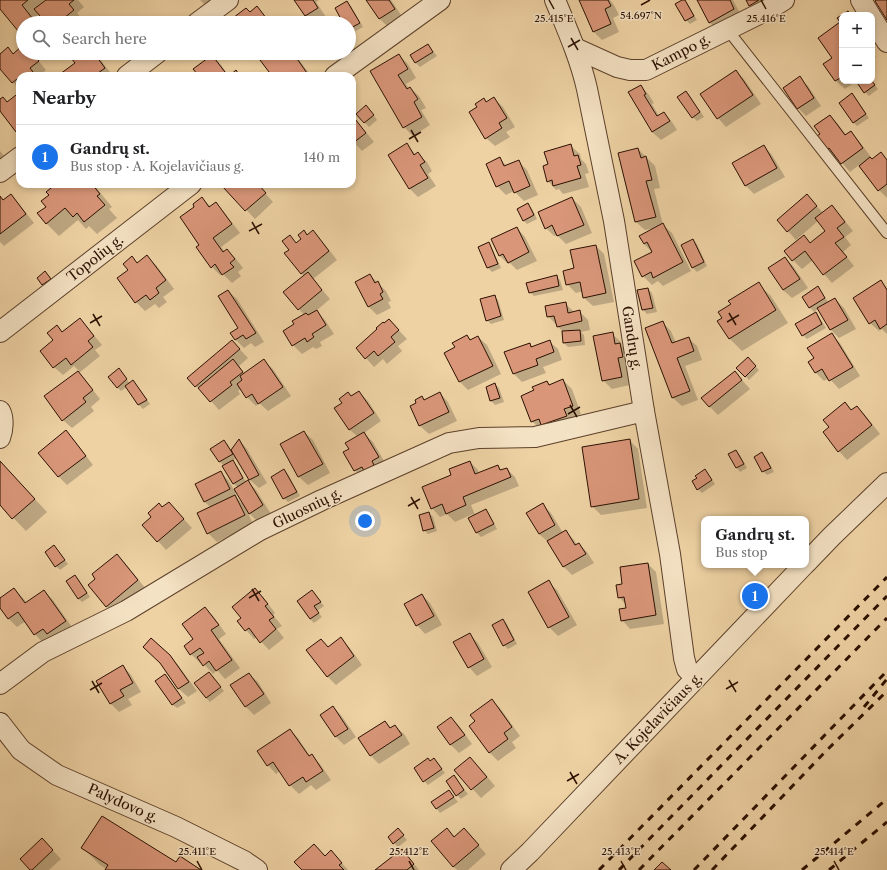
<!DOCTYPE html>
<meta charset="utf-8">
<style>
body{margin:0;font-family:"Libre Caslon Text",serif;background:#f6f6f6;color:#202124}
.controls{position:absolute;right:12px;top:12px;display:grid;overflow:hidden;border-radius:8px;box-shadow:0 2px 6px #0003}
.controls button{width:36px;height:36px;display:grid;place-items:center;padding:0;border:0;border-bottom:1px solid #e0e0e0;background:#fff;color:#202124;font:20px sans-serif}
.you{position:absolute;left:365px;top:521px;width:14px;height:14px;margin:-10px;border:3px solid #fff;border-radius:50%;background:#1a73e8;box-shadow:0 0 0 6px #1a73e833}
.badge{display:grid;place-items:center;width:26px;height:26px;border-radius:50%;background:#1a73e8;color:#fff;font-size:13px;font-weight:700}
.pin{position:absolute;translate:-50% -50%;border:2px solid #fff;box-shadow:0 1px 4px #0006}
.popup{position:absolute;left:701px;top:516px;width:108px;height:52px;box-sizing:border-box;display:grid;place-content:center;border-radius:8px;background:#fff;filter:drop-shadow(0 1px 3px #0005);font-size:13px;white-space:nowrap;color:#757577}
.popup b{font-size:15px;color:#202124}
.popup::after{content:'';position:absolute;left:50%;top:100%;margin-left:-8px;border:8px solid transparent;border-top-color:#fff}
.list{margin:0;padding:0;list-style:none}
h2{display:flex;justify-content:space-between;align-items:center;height:52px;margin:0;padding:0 16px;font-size:17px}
h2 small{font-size:13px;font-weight:400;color:#757577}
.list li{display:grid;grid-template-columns:26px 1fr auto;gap:12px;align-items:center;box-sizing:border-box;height:64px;padding:0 16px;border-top:1px solid #e0e0e0}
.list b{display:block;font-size:15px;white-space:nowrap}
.list p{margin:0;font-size:13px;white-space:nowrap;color:#757577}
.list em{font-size:13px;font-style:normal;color:#757577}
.icon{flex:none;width:22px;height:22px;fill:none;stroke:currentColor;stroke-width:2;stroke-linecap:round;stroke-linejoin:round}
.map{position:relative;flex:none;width:887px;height:870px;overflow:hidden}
.search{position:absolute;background:#fff;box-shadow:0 2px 6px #0003;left:16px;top:16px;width:340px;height:44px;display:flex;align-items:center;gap:10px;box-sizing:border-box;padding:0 14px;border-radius:22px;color:#757577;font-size:15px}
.panel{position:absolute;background:#fff;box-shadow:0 2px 6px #0003;left:16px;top:72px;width:340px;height:116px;border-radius:12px}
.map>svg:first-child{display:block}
.shadow{fill:#0003;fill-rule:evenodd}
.building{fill:#d99679;stroke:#2b1001}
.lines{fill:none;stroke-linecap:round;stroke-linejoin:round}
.lane-casing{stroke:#5c402a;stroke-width:12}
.street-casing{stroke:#5c402a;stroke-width:22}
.lane{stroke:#f4e2c4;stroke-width:10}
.street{stroke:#f4e2c4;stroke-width:20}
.rail{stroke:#2b1001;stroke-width:3;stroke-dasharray:7 7;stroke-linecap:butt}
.ticks{fill:none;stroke:#2b1001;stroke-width:1.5}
.labels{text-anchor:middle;stroke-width:3;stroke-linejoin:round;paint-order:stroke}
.street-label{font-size:14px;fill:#2b1001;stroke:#f4e2c4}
.ticks-label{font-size:10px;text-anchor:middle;fill:#2b1001;stroke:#f4e2c4;stroke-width:3;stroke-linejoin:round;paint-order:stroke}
</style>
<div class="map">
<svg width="887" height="870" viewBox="0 0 887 870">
<rect width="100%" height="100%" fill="#eed2a4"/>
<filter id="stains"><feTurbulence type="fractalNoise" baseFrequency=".005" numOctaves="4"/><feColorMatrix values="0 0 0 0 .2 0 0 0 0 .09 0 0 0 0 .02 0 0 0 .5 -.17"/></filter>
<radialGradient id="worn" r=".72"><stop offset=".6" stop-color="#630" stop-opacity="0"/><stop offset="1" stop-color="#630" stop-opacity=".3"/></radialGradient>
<g class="shadow">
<polygon points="0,0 78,0 84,7 77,13 82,19 77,23 47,23 40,14 34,18 38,23 23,23 23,36 0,7"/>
<polygon points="200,0 217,0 207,7"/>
<polygon points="295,0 319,0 316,2 326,17 316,23 312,23 305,16"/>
<polygon points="367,0 391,0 403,18 388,27 380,19"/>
<polygon points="580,0 610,0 614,5 619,15 613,18 619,32 602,40 593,31"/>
<polygon points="684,0 688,4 697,20 690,24 686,20"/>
<polygon points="698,0 733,0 742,17 718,30 709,22"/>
<polygon points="747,0 787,0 758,14 750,5"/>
<polygon points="347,3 351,6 363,27 352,33 349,30 349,23 345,23"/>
<polygon points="842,16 842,81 856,81 845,89 836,81 824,65 833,58 842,22"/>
<polygon points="23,46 23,53 32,53 46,70 39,76 20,76 20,90 0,67 0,55 13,54"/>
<polygon points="428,46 432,50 437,56 420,67 416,63 412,56"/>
<polygon points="872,51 876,57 872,60"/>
<polygon points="68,53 95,53 113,76 63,76 76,63"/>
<polygon points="270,53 294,53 311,76 273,76"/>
<polygon points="316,53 322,53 318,56"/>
<polygon points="399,55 408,64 416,78 406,84 409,89 410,88 419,96 426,108 421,110 430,125 413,136 404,127 372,71"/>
<polygon points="212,56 221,65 229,76 200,76"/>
<polygon points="736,71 744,79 761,104 726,127 718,118"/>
<polygon points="799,78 808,86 821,106 806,116 798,108"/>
<polygon points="864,81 872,81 878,89 869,96 865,92"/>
<polygon points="641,86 649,95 654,103 652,104 659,116 664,113 672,122 677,130 661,140 652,132"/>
<polygon points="686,92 690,96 704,117 697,121 693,117"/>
<polygon points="852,95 856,99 869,118 857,126 853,122"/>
<polygon points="494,98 503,107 515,127 506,132 510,137 495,146 486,138 479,108 484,100 487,103"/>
<polygon points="370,110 377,120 369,127 357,114"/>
<polygon points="352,115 374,142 362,151 352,140"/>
<polygon points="830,116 838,124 847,136 851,133 859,141 871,157 870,157 873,161 881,154 887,160 887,198 879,190 859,165 850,172 837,157 834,159 826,150 821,134"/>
<polygon points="407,145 416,155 418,154 427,162 432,171 428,174 436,186 418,197 410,189 389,156"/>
<polygon points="571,146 580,154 581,159 586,164 589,173 585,174 589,187 563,194 559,189 556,190 548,181 549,165"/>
<polygon points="764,146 772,155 785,177 754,194 746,186"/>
<polygon points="638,149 655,166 660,188 654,189 663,225 672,233 691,271 663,286 658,281 652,285 643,276 653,253 644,244 655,228 645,230 636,222"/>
<polygon points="0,151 4,156 0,160"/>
<polygon points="500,159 507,166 518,161 527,170 538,195 524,201 514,191 506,195 497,186"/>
<polygon points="57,184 93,184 112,207 109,209 117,218 97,234 89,226 86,229 78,220 59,236 46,223 47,207 50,195"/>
<polygon points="226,184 257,184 273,202 255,219 224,186"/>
<polygon points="11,195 19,204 34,223 4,246 0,242 0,197 4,200"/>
<polygon points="807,195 823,213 832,206 840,215 853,231 845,237 851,245 843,252 854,266 832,283 824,274 813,260 802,269 793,260 786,251 804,236 811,244 827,231 818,221 796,240 788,231"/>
<polygon points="202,198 211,207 216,203 224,212 240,233 221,247 225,252 227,250 236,259 243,268 238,272 241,276 232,283 222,273 220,275 212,267 201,245 196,207"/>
<polygon points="572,198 581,207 592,233 566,244 557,235 554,236 546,228"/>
<polygon points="528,205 532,209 537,219 527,224 523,220"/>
<polygon points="517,228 525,237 537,261 517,270 510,263 508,264 499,255"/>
<polygon points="304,231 308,235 313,231 321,240 337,260 313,279 330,299 316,311 325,320 334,334 320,342 322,346 316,349 313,347 302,354 293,345 284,331 296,324 304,315 285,293 304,276 301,273 290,250 289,236 297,244 303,240"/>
<polygon points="693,240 697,244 707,266 697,272 693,268"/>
<polygon points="488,244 492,248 501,268 492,272 488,268 479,248"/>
<polygon points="596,246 604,254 614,302 593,306 584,298 583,291 576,293 567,284 576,269"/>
<polygon points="147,257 156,265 174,289 163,297 167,302 159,308 155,304 145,311 136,302 118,278 129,270 132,258 138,263"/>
<polygon points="785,258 793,266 808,288 792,298 783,290 769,268"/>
<polygon points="370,275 386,291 391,301 388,302 391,308 377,315 369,307 356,282"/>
<polygon points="49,276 54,283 47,289 38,278"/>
<polygon points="556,276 560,280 563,290 534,296 530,292"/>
<polygon points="881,282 887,288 887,334 882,329 879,331 870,323"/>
<polygon points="758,284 771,296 788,323 742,351 730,339 724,319 732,304"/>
<polygon points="817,288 821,292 829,303 835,299 844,308 856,329 839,338 831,330 819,308 814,312 810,308 803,297"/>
<polygon points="648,289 652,293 657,312 647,314 643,310 638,291"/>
<polygon points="228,291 237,299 264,342 255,347 251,343 244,348 235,339 240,329"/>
<polygon points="494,296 498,300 504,320 491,324 487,320"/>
<polygon points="565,303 574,312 579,311 588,320 590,330 581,332 584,335 585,345 568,347 564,343 563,332 548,316"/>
<polygon points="816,313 819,317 826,328 807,339 803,335"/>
<polygon points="80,319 88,328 102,345 95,350 100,356 79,373 86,381 100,399 91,407 94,411 72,428 63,420 45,397 79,371 74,366 63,375 54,367 54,340 57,326 63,333"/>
<polygon points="389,320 407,339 398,346 402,351 387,364 383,359 374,367 357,348"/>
<polygon points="663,323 671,331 676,343 688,338 697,346 702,360 685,366 698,400 682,406 673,398 646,329"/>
<polygon points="612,334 621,342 622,346 629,353 631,366 626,367 630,385 612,389 603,380"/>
<polygon points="831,334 840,343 860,376 839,389 829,378 824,381 816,373 809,362 815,358"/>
<polygon points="467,336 471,340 478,337 487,345 501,374 468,390 460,382 445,353 456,348"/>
<polygon points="232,341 248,358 239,366 245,374 264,361 273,369 291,396 268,411 259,403 256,406 247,397 241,389 238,391 240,394 219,410 205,394 196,386"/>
<polygon points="549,341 558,349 562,360 543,367 546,373 522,382 514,374 529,344 533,347"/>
<polygon points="748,359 759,370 749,380 738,368"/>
<polygon points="735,372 750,389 718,415 709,406"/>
<polygon points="123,374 130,384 133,382 137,386 150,404 143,409 139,405 127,387 121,391 117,387"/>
<polygon points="563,380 572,389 581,414 572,418 574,424 541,430 532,421 535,391 547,382 550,385"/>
<polygon points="495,384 499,388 504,402 495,405 491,401 487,387"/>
<polygon points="359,392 368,401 381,421 364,433 373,442 387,466 364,479 355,470 350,450 358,437 349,429 352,397"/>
<polygon points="440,393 448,402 457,421 429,434 420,426 411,407 418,404 422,397 425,400"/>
<polygon points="845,403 852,411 857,407 865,415 880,434 847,460 839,451 824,433 830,427"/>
<polygon points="66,432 74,440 93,465 67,485 59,477 40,453"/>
<polygon points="304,432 313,440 330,473 308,485 299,477 281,444"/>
<path d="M239,440L247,449L267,483L259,488L250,480L237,458L232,461L237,466L246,482H248L256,490L271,514L258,522L247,511L253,524L217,542L208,533L211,508L205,502L221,473L229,481L234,490L238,488L234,484L224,466L220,462L212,449L224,441L228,445L231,451ZM236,491L243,503V504L237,498L235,492Z"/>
<polygon points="629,440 638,449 647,508 601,515 592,506"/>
<polygon points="736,451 740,455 747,468 740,472 737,468"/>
<polygon points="762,453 766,457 774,472 767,475 763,471"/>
<polygon points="0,462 47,512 26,531 0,504"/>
<polygon points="470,462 478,470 479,474 498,466 502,471 507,469 515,477 519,486 471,505 475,515 485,510 489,514 497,529 481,537 477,533 473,514 455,522 447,514 440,517 432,508 452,475"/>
<polygon points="284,470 288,474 300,496 288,502 284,498 272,477"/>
<polygon points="705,471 709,475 715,484 702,493 698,489 698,479"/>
<polygon points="169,503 192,528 166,550 158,541"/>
<polygon points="543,505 551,513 563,533 566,532 574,540 577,545 579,544 587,552 594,563 572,575 564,567 549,542 548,542 539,534"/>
<polygon points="429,513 433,517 437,531 428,534 424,530"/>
<polygon points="54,546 68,564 60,570 56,566"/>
<polygon points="117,555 125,563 146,589 115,615 106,606 97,579"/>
<polygon points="648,564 656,572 664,624 630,629 622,620 627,608 626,605 619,597 623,585"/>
<polygon points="75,576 79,580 90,597 82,602 78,598"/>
<polygon points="548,582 557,590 577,625 558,636 549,627 530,592"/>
<polygon points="14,589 23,598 27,603 44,591 53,600 74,630 43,643 35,634 26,621 17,627 8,618 0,606 0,599"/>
<polygon points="255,590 264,598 275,613 273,615 282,626 277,629 284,638 269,650 257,637 254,639 246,630 242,618"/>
<polygon points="312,592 324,606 317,611 322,617 314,623 310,619"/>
<polygon points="422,595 430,603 442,625 425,634 417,625"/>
<polygon points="205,608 213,616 226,634 219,639 240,668 225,679 217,670 213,674 201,661 200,663 191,654 194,640"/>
<polygon points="503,620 507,624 517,644 508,649 504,645"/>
<polygon points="469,634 478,643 492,667 477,676 469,667"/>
<polygon points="340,639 349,647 362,665 336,685 327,676 329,648"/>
<polygon points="169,656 178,665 197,691 188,697 179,689 162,663"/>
<polygon points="123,666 131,675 141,692 128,699 132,705 119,712 111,704"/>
<polygon points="209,673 224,691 210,702 206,698"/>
<polygon points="249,674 258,682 271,703 254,715 245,706"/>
<polygon points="165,675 169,679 186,703 177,708 173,705 157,681"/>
<polygon points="491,700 500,708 520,736 512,742 516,748 498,761 490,753 470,726 476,721"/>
<polygon points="333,707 341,715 356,737 344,745 336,737 321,715"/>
<polygon points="451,718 459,726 472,744 459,753 451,745 438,728"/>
<polygon points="385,722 391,728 395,726 404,734 410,744 379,764 370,755"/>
<polygon points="290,730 298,738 310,756 311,755 320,764 331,780 316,790 311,785 299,794 290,785 280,771 276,774 268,765"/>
<polygon points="434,759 445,773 428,785 424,781 430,762"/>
<polygon points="478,766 495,786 481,798 455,770"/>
<polygon points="454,777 468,794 461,799 457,795"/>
<polygon points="449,791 458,802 440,813 432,802"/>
<polygon points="464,829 486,854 468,870 457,870 453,866 447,830 455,837"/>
<polygon points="402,834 407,840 398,847 394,843"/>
<polygon points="42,839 61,859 49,870 32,870"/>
<polygon points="83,848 176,864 199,870 106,870 107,869 100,865"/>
<polygon points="402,850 410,859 419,870 377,870"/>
<polygon points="325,857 339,860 348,870 303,870"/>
</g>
<g class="building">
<polygon points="0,0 28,0 22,5 36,23 23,23 23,37 0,9"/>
<polygon points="46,0 74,0 69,4 74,10 64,18 68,23 46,23 34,9"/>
<polygon points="294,0 313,0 318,8 305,16"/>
<polygon points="366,0 389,0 395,9 379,19"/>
<polygon points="579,0 608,0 611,6 605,9 611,24 593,32"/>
<polygon points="682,0 685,0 694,16 685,21 675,4"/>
<polygon points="697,0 730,0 734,9 709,23"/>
<polygon points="746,0 759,0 749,6"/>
<polygon points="876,0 887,0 887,20 875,1"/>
<polygon points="347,1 360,23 349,29 349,23 343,23 335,8"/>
<polygon points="257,6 270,23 231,23 229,21 246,8 250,12"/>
<polygon points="848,11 851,15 842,15 842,77 835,81 823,64 832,58 818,38 840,22 837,18"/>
<polygon points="428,44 433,52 415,63 410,55"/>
<polygon points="23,45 23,53 32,53 39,61 30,68 33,72 28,76 23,76 22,75 12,83 0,69 0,54 8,47 13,54"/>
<polygon points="67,53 94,53 105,68 94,76 62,76 60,74 75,63"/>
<polygon points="269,53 293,53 307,73 302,76 272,76 260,60"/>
<polygon points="399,54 408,69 398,75 407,89 410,87 418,99 414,102 422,117 403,128 370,71"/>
<polygon points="212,55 228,76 199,76 193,69"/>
<polygon points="236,70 240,76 229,76"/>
<polygon points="736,70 753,95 717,119 700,94"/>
<polygon points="800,76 814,98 797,109 783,88"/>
<polygon points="862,81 872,81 875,85 864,93 858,84"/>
<polygon points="641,85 646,94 644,95 657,116 664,112 670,121 652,132 628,92"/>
<polygon points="686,91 700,112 692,118 677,97"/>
<polygon points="20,92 20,129 16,132 0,111 0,99 3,97 7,102"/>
<polygon points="852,93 866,114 853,123 839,103"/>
<polygon points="494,97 507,118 499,123 502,128 485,139 469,112 477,107 475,104 484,98 486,102"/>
<polygon points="366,105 374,115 364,123 356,114"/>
<polygon points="352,115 366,133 353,143 352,142"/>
<polygon points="830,115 845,135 851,131 863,148 841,164 829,148 825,151 815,137 820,134 814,126"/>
<polygon points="407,143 414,155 418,152 425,162 420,165 428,178 409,189 388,155"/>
<polygon points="571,144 574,156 578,155 581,165 577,166 581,178 553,186 552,180 547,182 543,166 548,164 544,152"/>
<polygon points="764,145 777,168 745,186 732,163"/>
<polygon points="638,148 641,158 646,156 652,180 646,181 656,217 635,222 618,153"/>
<polygon points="881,152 887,160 887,184 878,191 859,166 870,157 872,159"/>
<polygon points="500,157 504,166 519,160 530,186 514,193 509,181 496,187 486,164"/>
<polygon points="56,184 92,184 100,194 97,196 105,205 84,222 77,213 73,217 65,208 46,224 37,213 46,207 41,201 49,195 46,192"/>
<polygon points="224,184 258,184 266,193 245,211 222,186"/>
<polygon points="11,194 26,214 0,234 0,196 3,200"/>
<polygon points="807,194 817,206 787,232 777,220"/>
<polygon points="202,197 209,207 216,202 232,224 213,238 223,252 227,249 235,259 230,263 234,267 222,275 215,264 211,268 196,247 199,245 180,217 194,207 193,204"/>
<polygon points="572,197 584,225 557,236 552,225 545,229 538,212"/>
<polygon points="528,203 534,215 523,221 517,209"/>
<polygon points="832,205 845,222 837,228 844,237 835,243 847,257 823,275 805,251 792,261 784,251 804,235 810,243 825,231 815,218"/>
<polygon points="663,223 683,262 653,278 651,272 642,277 634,261 652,252 647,242 644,244 639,236"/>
<polygon points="517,227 529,252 508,263 503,254 499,256 491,239"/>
<polygon points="304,230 307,235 313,230 329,251 301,274 284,253 289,250 282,241 290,235 296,243 301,239 298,235"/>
<polygon points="693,239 704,262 692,268 681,245"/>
<polygon points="489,242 498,264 487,268 478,247"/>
<polygon points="596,245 606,293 583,298 580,282 566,285 563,271 574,268 570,250"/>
<polygon points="147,255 166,280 156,288 159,293 150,300 146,295 135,303 117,278 128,270 123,264 132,256 137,263"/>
<polygon points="785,257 800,279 783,290 768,268"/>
<polygon points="45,271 51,279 42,285 37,278"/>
<polygon points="308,272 322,290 298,310 283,292"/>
<polygon points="370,274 375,283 378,281 383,292 380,294 383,299 368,307 355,282"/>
<polygon points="557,275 559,286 529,293 526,283"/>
<polygon points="881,280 887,290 887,324 880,329 875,320 869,324 853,298"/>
<polygon points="759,282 776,310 729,339 717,321 722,318 718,312 731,304 728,301"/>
<polygon points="818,286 825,298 809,308 802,297"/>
<polygon points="648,288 653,308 642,310 637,290"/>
<polygon points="228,290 256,333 246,339 243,335 235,340 230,333 238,328 218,296"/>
<polygon points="495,295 501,316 486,321 480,299"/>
<polygon points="835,298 848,320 830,330 817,308"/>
<polygon points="566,302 568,313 580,310 582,321 557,327 554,316 547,317 545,306"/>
<polygon points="317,310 326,325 312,334 314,337 307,342 305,338 292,346 283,331 294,324 292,321 306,313 308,315"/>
<polygon points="816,312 822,324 802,336 795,324"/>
<polygon points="80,318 94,336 88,341 93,347 71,365 66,358 53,368 40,351 53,340 47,333 57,325 62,332"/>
<polygon points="389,319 399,330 391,337 395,342 378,356 374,351 365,359 356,348 377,329 376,328 383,322 384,323"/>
<polygon points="663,321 672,343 689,337 694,351 677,358 690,391 672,398 645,328"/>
<polygon points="580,330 581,341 563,343 562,331"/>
<polygon points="613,332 615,344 620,343 623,357 618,358 622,377 602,381 593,336"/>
<polygon points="832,333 853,367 829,381 822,369 815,373 808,362 814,358 807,348"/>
<polygon points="467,335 470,340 478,336 493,366 459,382 444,353 455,347 452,343"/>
<polygon points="232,340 240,349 195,387 187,378"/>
<polygon points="550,340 554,352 536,359 538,365 513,374 504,352 530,343 531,347"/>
<polygon points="748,357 756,366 745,377 736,368"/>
<polygon points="233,359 243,372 230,382 232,385 210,402 198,388"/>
<polygon points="264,359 283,387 258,404 252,394 246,398 237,384 242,380 240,376"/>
<polygon points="119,368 127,379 117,388 108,377"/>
<polygon points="78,371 93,390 83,398 86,402 62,421 44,396"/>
<polygon points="735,371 742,380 709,407 701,398"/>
<polygon points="563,379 573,406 564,409 567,416 541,425 539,419 531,422 521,396 534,390 532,387 547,381 549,385"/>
<polygon points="133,380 147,400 138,405 125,386"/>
<polygon points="495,383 500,398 490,401 486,387"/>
<polygon points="359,391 374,413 349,430 334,408 342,403 339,399 348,392 351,396"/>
<polygon points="440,392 449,412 419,426 410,406 416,403 415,400 422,396 424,400"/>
<polygon points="845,402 851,410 857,406 872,425 838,452 823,432 829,427 823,420"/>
<polygon points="66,430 86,456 58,477 38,453"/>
<polygon points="304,431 323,464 298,477 280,444"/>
<polygon points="364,432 379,457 372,461 374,465 364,471 362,467 354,471 343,452 349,449 345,443"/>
<polygon points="239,439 259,475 249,480 231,450"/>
<polygon points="630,439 639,499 591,507 582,447"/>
<polygon points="224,440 233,454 219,462 210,449"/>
<polygon points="736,450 744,464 736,468 728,454"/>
<polygon points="762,452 771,468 762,472 754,457"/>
<polygon points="233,460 243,478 233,484 222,466"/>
<polygon points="0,461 35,499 12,519 0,505"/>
<polygon points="470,461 475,474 498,465 500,470 507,468 511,477 463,497 466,505 446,514 442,504 431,509 422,487 451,475 449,469"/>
<polygon points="284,469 297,492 283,499 271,477"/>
<polygon points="705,469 712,480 697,490 692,481 697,478 695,476"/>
<polygon points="221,471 230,489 204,502 195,484"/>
<polygon points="248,480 263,505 249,514 234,489"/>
<polygon points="235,495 245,515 207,534 197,513"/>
<polygon points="169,502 184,519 157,542 142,525 151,517 148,513 159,503 162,507"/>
<polygon points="543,503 555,525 539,534 526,513"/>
<polygon points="486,509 494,524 476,533 468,518"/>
<polygon points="429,512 434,528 423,531 419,515"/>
<polygon points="566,530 575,545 579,543 586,554 563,567 547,541"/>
<polygon points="54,545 65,560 55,567 45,552"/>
<polygon points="117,554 138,580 106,607 88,585 95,579 92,574"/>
<polygon points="648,563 656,615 621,621 619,609 626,608 624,597 618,598 616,585 622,584 620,567"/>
<polygon points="75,575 87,593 78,599 66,581"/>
<polygon points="549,580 569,617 548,628 528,592"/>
<polygon points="14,588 25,603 44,590 66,621 47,634 43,629 34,635 18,612 8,619 0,608 0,598"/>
<polygon points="255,588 268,604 265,606 274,617 269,620 276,629 260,643 249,628 245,631 237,621 241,618 232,607"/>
<polygon points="312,590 321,602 314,606 319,613 310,619 297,601"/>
<polygon points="422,594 434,616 416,626 404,604"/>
<polygon points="205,607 219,625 211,630 232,660 216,671 209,661 203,666 197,657 204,653 200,648 190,655 184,646 193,639 182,624"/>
<polygon points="503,619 514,640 503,646 492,625"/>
<polygon points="470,633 484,659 468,668 453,642"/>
<polygon points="341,637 354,656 327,677 306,650 321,639 328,647"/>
<polygon points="151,638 170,655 189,682 178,689 160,663 143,647"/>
<polygon points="123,665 133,683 120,690 124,696 110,704 96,681"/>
<polygon points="209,672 221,687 206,698 194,683"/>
<polygon points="249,673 264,694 245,707 230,685"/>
<polygon points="165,674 182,698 172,705 155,681"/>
<polygon points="492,699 512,727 504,733 508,739 489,753 469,726 475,721 470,715"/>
<polygon points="333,706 348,729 335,737 320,715"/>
<polygon points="451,717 465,735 450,745 437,727"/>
<polygon points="385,721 390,728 395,725 402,735 370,756 358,738"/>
<polygon points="290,729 309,756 312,754 323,771 306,782 303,777 289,786 273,762 267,766 257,751"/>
<polygon points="470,757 487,777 471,790 454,770"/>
<polygon points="428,758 430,761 434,758 442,769 423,782 414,768"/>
<polygon points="454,775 464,790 456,796 446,781"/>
<polygon points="449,790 454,797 436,809 431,802"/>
<polygon points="102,816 176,862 180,856 201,870 105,870 108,865 81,848"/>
<polygon points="398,828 404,835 393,844 388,837"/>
<polygon points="447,828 454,837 464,828 479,845 453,867 431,841"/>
<polygon points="42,838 53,850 32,870 30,870 20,859"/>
<polygon points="314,844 325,856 331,850 342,863 339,865 344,870 302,870 294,862"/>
<polygon points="402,849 414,864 407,870 375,870"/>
<polygon points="662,862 671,870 654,870"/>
</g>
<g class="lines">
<g class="lane-casing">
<polyline id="lane" points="727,29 887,233"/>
</g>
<g class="street-casing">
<g id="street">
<path d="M555,0C567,29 580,58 587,89L614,221L644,411L670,554L684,658L687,669L696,678"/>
<polyline points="861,0 870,15"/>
<polyline points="872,18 887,42"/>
<polyline points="197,23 228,0"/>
<polyline points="575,48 617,67 630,70 646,70 771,8 784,0"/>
<polyline points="127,76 157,53"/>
<polyline points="335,76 440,0"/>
<polyline points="0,172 20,157"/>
<polyline points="0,332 191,184"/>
<path d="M0,411C4,418 3,430 0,438"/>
<polyline points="806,563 832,536 887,483"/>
<polyline points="0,684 43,652 126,611 260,530 322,500 449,443 479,438 535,437 644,411"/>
<polyline points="0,723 21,750 57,775 176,827 244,861 257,870"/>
<polyline points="511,870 530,852 804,565"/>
</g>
</g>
<use href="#lane" class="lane"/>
<use href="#street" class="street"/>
<g class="rail">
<polyline points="864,707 887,679"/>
<polyline points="599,870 887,577"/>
<polyline points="619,870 887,596"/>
<polyline points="639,870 887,618"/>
<polyline points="694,870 887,671"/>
<polyline points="712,870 826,751 887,691"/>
<polyline points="802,870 887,799"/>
<polyline points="829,870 887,822"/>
</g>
</g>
<path class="ticks" d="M549,0L554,9M761,0L766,9M641,5L650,0M571,38L578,50M568,47L580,40M411,130L418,142M409,139L421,132M252,222L259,234M249,231L262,224M729,313L736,325M93,314L100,326M727,322L739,315M90,323L102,316M570,405L577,417M568,414L580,407M411,497L418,509M408,506L420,499M252,589L259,601M249,598L261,591M729,680L736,692M92,681L99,693M726,689L738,682M90,690L102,683M570,772L577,784M567,781L579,774M197,861L202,870M409,861L414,870M621,861L626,870M834,861L839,870"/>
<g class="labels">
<g class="street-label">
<text transform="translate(681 52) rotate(-27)" y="5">Kampo g.</text>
<text transform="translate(95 258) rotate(-38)" y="5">Topolių g.</text>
<text transform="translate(632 338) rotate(81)" y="5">Gandrų g.</text>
<text transform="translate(307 508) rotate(-26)" y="5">Gluosnių g.</text>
<text transform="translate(658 718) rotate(-46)" y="5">A. Kojelavičiaus g.</text>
<text transform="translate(123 803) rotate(24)" y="5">Palydovo g.</text>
</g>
</g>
<g class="ticks-label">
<text x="641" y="19">54.697°N</text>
<text x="766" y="22">25.416°E</text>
<text x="554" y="22">25.415°E</text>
<text x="197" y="855">25.411°E</text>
<text x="409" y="855">25.412°E</text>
<text x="621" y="855">25.413°E</text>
<text x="834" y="855">25.414°E</text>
</g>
<rect width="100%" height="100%" filter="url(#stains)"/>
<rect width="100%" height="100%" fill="url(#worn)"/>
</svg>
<div class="controls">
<button>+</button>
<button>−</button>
</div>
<div class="you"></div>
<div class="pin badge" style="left:755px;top:596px">1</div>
<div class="popup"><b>Gandrų st.</b>Bus stop</div>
<div class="search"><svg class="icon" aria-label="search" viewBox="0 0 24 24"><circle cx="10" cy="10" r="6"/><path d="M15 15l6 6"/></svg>Search here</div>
<section class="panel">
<h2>Nearby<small></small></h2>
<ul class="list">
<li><span class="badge">1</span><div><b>Gandrų st.</b><p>Bus stop · A. Kojelavičiaus g.</p></div><em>140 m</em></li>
</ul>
</section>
</div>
